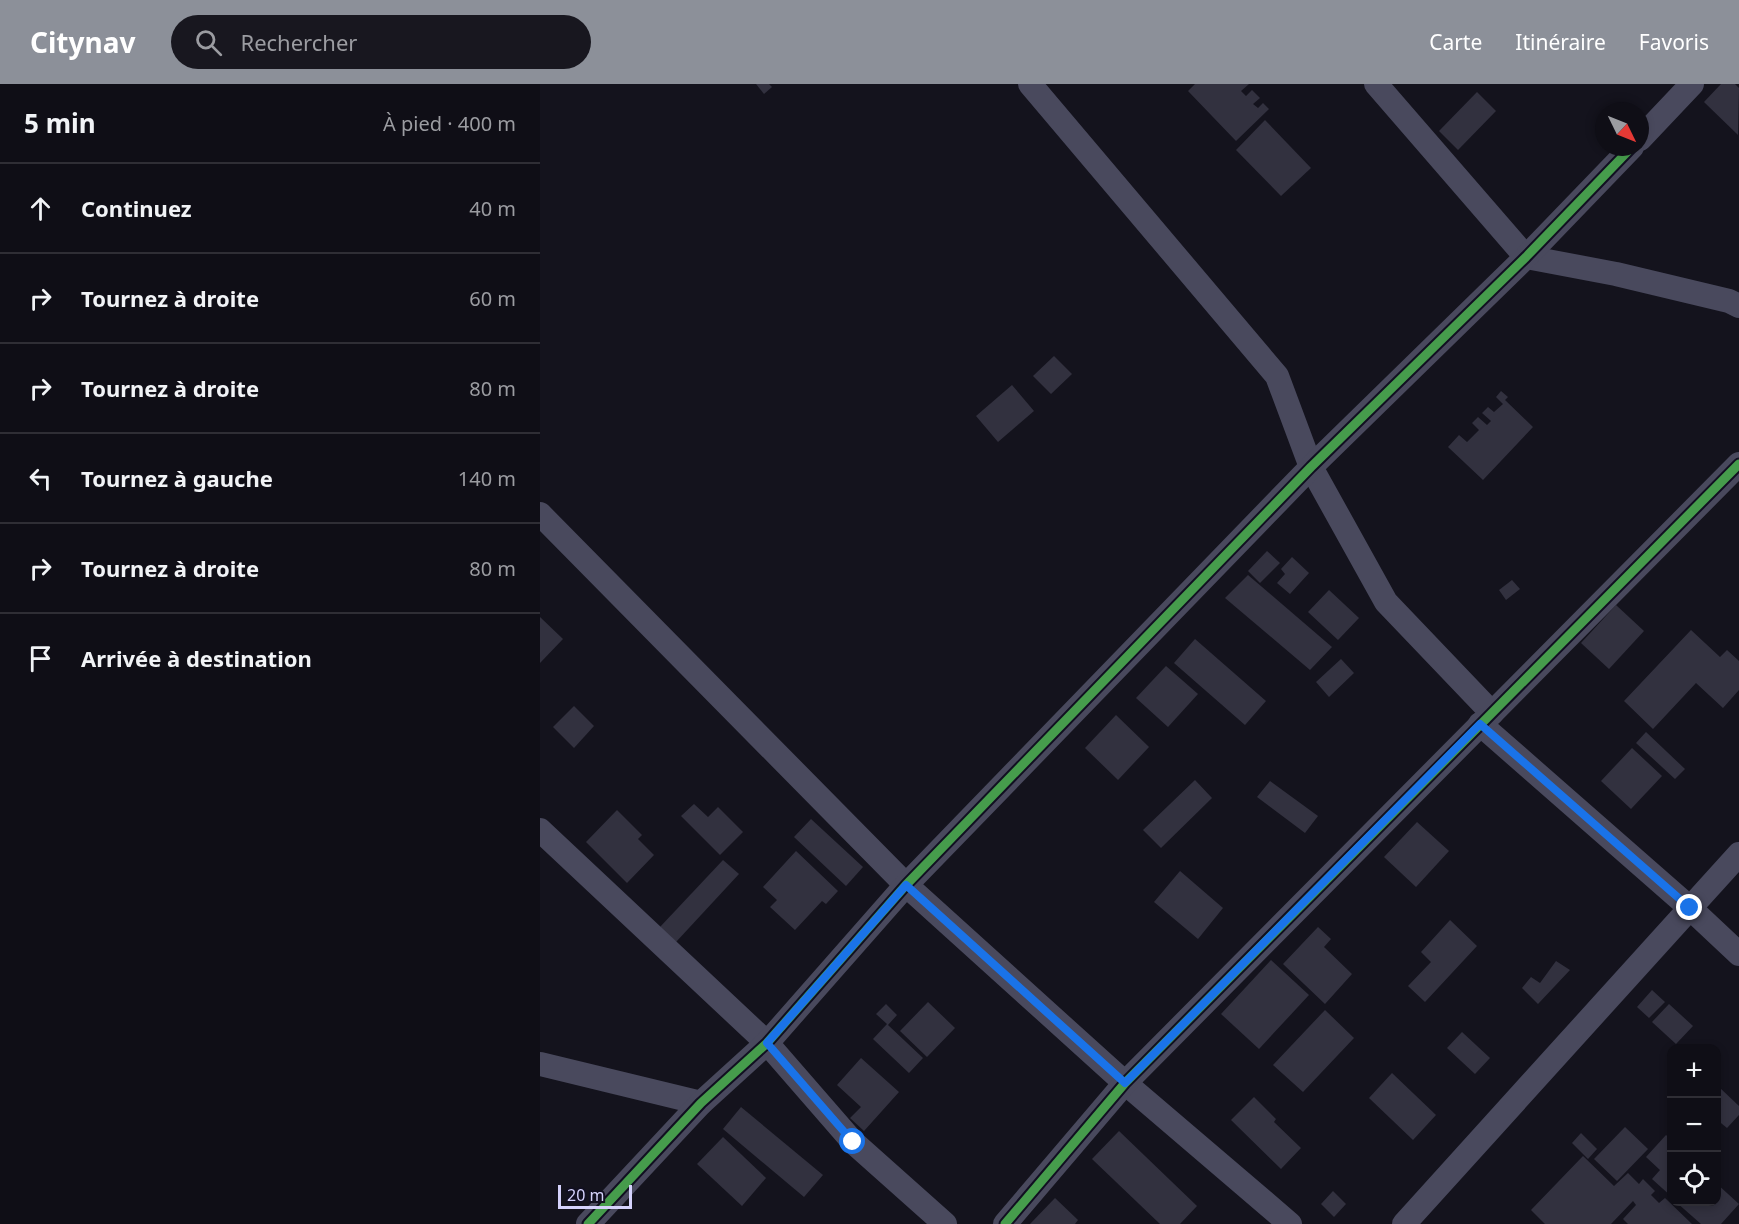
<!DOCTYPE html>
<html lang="fr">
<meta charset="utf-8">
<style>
body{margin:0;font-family:"Noto Sans",sans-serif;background:#18171f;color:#f1f3f6}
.controls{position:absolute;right:18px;bottom:18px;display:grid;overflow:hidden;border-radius:12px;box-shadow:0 3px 9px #0003}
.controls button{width:54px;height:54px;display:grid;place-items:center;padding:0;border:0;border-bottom:2px solid #2f2e35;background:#0f0e16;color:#f1f3f6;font:30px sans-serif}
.compass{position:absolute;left:1055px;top:18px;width:54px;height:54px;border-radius:50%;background:#0f0e16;box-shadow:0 3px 9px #0003;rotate:133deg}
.scale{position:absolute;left:18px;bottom:15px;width:74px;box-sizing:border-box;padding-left:6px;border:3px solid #d5d2fc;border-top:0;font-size:16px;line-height:21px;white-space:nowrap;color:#d5d2fc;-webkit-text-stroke:4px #110f21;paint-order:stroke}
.stop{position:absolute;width:18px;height:18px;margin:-14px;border:4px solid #1a73e8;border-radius:50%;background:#fff}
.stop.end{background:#1a73e8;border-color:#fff;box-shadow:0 2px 6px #0008}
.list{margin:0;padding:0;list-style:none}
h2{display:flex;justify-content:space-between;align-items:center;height:78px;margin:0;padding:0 24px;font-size:26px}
h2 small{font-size:20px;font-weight:400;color:#9b9ca1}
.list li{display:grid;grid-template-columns:39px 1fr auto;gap:18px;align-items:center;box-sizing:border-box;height:90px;padding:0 24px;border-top:2px solid #2f2e35}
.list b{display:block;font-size:22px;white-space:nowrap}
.list em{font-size:20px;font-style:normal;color:#9b9ca1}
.icon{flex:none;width:33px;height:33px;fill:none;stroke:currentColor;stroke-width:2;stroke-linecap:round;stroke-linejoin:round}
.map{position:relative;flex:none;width:1199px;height:1140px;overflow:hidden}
header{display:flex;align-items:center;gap:36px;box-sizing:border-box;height:84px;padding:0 30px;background:#8c9099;color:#fff}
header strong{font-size:28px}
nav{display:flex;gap:33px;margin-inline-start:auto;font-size:21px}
.search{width:420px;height:54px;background:#18171f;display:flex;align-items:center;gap:15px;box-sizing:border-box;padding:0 21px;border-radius:33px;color:#9b9ca1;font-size:22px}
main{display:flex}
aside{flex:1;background:#0f0e16}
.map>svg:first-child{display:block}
.building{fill:#32313f}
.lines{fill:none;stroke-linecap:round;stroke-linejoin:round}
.street{stroke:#49495d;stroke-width:24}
.cycleway-casing{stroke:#110f21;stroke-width:13}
.cycleway{stroke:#469c4c;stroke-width:9}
.route{stroke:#1a73e8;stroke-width:8}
</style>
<header>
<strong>Citynav</strong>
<div class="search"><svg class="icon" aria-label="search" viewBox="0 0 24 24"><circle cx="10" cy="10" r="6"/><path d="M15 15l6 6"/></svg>Rechercher</div>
<nav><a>Carte</a><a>Itinéraire</a><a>Favoris</a></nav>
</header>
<main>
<aside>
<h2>5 min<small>À pied · 400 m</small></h2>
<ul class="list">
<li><svg class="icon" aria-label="ahead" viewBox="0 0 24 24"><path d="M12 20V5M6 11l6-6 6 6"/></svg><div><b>Continuez</b></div><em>40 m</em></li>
<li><svg class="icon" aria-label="right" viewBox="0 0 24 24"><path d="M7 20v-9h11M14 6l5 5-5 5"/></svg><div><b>Tournez à droite</b></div><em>60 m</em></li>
<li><svg class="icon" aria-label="right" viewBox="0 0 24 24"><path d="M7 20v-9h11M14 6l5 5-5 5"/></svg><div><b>Tournez à droite</b></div><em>80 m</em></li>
<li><svg class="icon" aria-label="left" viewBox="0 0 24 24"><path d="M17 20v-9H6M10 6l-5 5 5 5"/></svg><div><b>Tournez à gauche</b></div><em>140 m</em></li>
<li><svg class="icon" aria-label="right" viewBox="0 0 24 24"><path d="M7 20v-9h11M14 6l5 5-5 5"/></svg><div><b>Tournez à droite</b></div><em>80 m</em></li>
<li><svg class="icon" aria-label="arrive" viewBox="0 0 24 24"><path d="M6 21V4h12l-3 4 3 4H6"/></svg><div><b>Arrivée à destination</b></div></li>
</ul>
</aside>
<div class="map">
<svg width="1199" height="1140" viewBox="0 0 1199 1140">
<rect width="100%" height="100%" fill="#14131d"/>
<g class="building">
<polygon points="216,0 229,0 232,3 224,10"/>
<polygon points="655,0 709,0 701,7 706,12 712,6 720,14 713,20 718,24 723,19 729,25 696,57 648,7"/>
<polygon points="1181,0 1195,0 1199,4 1198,51 1164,18"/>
<polygon points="937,8 956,27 918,66 899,47"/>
<polygon points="725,36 771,84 741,112 696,66"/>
<polygon points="514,272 532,290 511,310 493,292"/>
<polygon points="472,301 494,327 458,358 436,332"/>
<polygon points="961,307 968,313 965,316 993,343 943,396 908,363 919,351 927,358 939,346 932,339 938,333 947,341 951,337 942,329 948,323 954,328 963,320 956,313"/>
<polygon points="727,467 740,479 720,499 708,487"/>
<polygon points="752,473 769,489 750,510 737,499 745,490 741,485"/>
<polygon points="708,491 792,563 770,586 685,514"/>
<polygon points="972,496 980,505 966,516 959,506"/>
<polygon points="789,506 819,534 798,556 768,528"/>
<polygon points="1076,521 1104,547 1069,585 1041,559"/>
<polygon points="0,533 23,555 0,579"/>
<polygon points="1151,546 1180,573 1187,566 1199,577 1199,606 1183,624 1156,599 1113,645 1084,617"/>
<polygon points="655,555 726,617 705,641 634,579"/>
<polygon points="801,575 814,589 789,613 776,598"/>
<polygon points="626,582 658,610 628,643 596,614"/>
<polygon points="34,622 54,642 34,664 13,643"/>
<polygon points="576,631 609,663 578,696 545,664"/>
<polygon points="1106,648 1145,685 1135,695 1096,659"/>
<polygon points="1092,664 1122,692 1091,725 1061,697"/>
<polygon points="655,696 672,714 621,764 603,746"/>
<polygon points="730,697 778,732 765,749 717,713"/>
<polygon points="154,720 168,733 178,723 203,748 180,771 141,732"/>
<polygon points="77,726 102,751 98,755 114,771 87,799 46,758"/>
<polygon points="271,735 323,783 306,802 254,753"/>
<polygon points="877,738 909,767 876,803 844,773"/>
<polygon points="256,767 298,807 286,820 282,817 255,846 230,823 237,816 223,803"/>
<polygon points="183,776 199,790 136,858 120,843"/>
<polygon points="640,787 683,824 658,855 614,818"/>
<polygon points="910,836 937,862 885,918 868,902 891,878 881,868"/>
<polygon points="778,843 791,855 784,863 812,890 785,920 743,880"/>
<polygon points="731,876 769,911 719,965 681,930"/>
<polygon points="1016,877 1030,886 998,920 982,904 991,893 1000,899"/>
<polygon points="1112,906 1125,918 1109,934 1097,923"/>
<polygon points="388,918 415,944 387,973 360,947"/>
<polygon points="346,920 357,931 348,941 383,974 369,989 333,955 347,940 336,930"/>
<polygon points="1129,920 1153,942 1136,960 1112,938"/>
<polygon points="785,926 814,954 763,1008 733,981"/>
<polygon points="922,948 950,974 935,990 907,964"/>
<polygon points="321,974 359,1008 324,1047 310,1034 321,1023 297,1001"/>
<polygon points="852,989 896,1031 873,1056 829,1014"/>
<polygon points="1179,1003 1199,1022 1199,1031 1187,1044 1176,1035 1176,1005"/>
<polygon points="714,1013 736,1035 734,1038 761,1064 741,1085 691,1036"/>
<polygon points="201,1023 283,1091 264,1113 183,1045"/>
<polygon points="1085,1043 1108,1065 1077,1097 1054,1075"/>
<polygon points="579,1047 657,1122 640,1140 620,1140 552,1075"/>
<polygon points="1041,1049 1057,1065 1048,1075 1032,1059"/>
<polygon points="1126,1051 1132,1056 1132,1113 1112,1095 1120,1086 1106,1073"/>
<polygon points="183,1053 226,1094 202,1122 157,1080"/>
<polygon points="1043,1072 1074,1102 1088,1089 1099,1100 1103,1095 1115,1107 1111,1111 1119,1119 1125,1114 1152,1140 1088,1140 1083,1135 1096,1121 1093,1117 1071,1140 1005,1140 991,1126"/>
<polygon points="1176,1099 1199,1120 1181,1140 1161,1140 1136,1118 1176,1118"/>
<polygon points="793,1107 806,1120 794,1133 781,1120"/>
<polygon points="515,1114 538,1136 535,1140 490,1140"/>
</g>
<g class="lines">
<g class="street">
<polyline points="490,0 737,292 771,383 846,518 952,629"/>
<polyline points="836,0 986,173 1076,190 1189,217 1199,222"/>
<polyline points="1100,55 1152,0"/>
<polyline points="0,430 366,801 585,999 750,1140"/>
<polyline points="940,640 1150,824 1199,870"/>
<polyline points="0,746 227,959 313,1058 405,1140"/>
<polyline points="0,980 161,1019"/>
<polyline points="48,1140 161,1019 227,959 366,801 771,383 986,173 1092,63"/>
<polyline points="465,1140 585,999 1199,380"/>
<polyline points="864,1140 1199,770"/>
</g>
<g class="cycleway-casing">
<g id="cycleway">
<polyline points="48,1140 161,1019 227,959 366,801 771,383 986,173 1092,63"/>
<polyline points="465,1140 585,999 1199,380"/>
</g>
</g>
<use href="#cycleway" class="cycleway"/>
</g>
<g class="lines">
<polyline class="route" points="313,1058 227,959 366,801 585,999 940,640 1150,824"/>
</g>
</svg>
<div class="controls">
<button>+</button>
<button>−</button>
<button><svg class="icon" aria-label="locate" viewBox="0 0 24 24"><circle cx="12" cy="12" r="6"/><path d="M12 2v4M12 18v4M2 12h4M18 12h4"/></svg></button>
</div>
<svg class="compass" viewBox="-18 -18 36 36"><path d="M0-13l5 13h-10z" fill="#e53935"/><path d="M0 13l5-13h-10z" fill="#9b9ca1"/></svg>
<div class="scale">20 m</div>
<div class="stop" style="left:313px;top:1058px"></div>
<div class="stop end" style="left:1150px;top:824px"></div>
</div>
</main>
